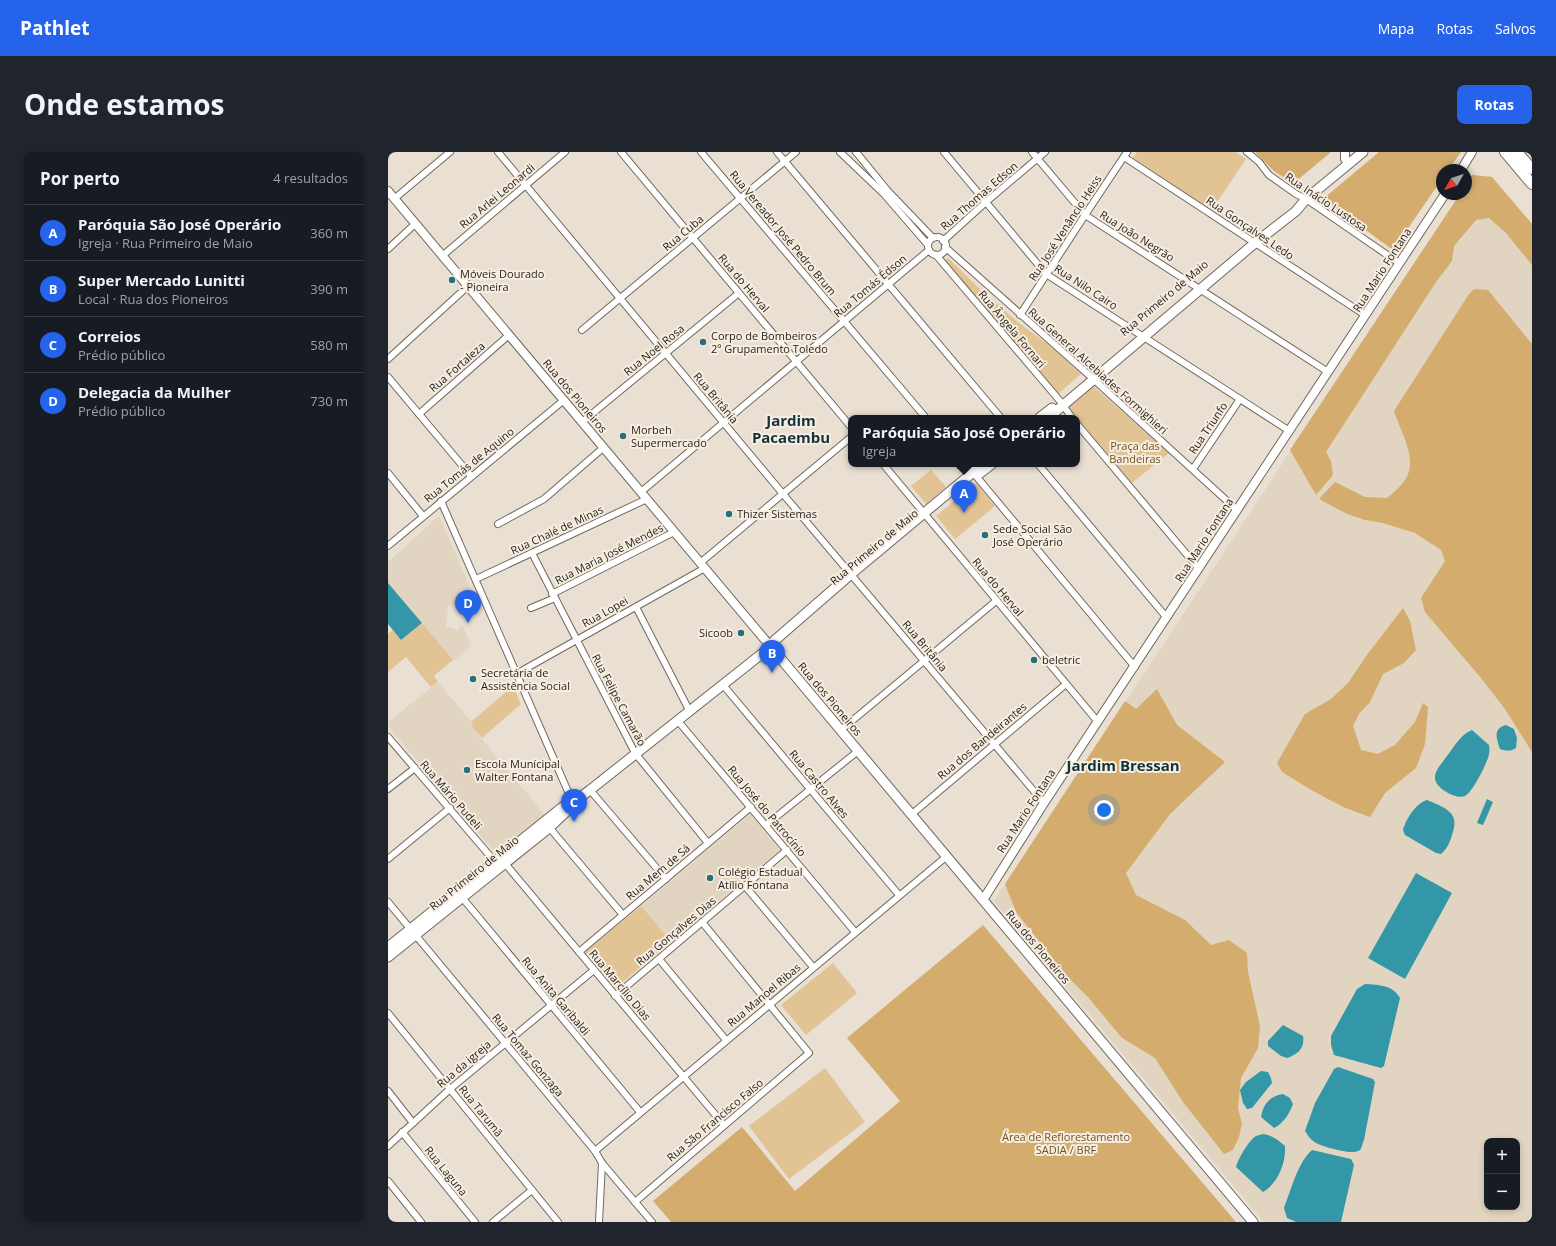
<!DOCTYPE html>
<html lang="pt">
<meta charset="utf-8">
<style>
body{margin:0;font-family:"Open Sans",sans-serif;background:#20242c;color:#f1f3f6}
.controls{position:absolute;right:12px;bottom:12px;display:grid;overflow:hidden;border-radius:8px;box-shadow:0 2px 6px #0003}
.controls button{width:36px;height:36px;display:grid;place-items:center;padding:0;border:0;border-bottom:1px solid #363941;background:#171b24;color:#f1f3f6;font:20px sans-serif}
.compass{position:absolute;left:1048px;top:12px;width:36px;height:36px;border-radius:50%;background:#171b24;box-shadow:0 2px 6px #0003;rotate:230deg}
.you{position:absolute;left:716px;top:658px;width:14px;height:14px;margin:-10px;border:3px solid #fff;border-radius:50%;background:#1a73e8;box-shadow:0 0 0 6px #1a73e833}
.badge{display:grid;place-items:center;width:26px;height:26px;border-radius:50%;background:#2563eb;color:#fff;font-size:13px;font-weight:700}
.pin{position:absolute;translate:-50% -33px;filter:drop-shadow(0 1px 2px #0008)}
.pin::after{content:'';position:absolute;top:21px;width:14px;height:12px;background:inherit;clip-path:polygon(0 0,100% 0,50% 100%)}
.popup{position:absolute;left:460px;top:263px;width:232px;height:52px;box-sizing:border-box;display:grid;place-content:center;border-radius:8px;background:#171b24;filter:drop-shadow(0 1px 3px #0005);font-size:13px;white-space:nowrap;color:#9ea1a6}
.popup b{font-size:15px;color:#f1f3f6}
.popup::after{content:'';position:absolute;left:50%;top:100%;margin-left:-8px;border:8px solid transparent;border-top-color:#171b24}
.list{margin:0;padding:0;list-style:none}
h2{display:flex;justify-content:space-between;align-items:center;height:52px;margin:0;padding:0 16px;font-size:17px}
h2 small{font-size:13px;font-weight:400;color:#9ea1a6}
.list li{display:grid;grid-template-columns:26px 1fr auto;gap:12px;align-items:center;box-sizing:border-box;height:56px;padding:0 16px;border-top:1px solid #363941}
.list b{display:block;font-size:15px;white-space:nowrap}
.list p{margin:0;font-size:13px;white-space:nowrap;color:#9ea1a6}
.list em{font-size:13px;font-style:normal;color:#9ea1a6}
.map{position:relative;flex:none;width:1144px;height:1070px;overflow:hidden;border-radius:8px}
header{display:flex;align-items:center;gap:24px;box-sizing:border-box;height:56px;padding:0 20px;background:#2563eb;color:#fff}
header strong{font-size:19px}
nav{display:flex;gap:22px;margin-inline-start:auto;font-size:14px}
.intro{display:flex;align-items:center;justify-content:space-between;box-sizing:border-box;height:96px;padding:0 24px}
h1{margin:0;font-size:28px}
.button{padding:10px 18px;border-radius:8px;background:#2563eb;color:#fff;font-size:14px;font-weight:700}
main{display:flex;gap:24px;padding:0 24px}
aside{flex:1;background:#171b24;border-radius:8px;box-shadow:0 2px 6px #0003}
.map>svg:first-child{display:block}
.built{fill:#e1d4c0;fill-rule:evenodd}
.green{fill:#e2c394}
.forest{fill:#d4ac6e}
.water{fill:#3397a7}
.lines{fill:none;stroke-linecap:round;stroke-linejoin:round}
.minor-casing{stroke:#70685c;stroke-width:8}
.tertiary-casing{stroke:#70685c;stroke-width:10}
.secondary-casing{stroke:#70685c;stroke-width:11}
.primary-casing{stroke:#70685c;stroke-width:12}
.minor{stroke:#fff;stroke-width:6}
.tertiary{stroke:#fff;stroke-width:8}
.secondary{stroke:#fff;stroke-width:9}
.primary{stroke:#fff;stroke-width:10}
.poi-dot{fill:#286f7b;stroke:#f7ede0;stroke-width:1.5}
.labels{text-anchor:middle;stroke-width:4;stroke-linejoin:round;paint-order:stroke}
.street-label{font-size:11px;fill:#231f1b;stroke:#f7ede0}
.poi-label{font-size:11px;fill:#231f1b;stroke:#f7ede0;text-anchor:start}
.park-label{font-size:11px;fill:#6e5223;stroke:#f7ede0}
.district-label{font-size:15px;font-weight:bold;fill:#123339;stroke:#f7ede0}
</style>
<header>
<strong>Pathlet</strong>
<nav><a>Mapa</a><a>Rotas</a><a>Salvos</a></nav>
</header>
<div class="intro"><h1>Onde estamos</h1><a class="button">Rotas</a></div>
<main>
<aside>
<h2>Por perto<small>4 resultados</small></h2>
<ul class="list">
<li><span class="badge">A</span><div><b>Paróquia São José Operário</b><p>Igreja · Rua Primeiro de Maio</p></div><em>360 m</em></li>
<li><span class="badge">B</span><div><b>Super Mercado Lunitti</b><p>Local · Rua dos Pioneiros</p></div><em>390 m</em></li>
<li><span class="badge">C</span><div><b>Correios</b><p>Prédio público</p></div><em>580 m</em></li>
<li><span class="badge">D</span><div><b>Delegacia da Mulher</b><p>Prédio público</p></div><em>730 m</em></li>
</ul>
</aside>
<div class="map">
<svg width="1144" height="1070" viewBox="0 0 1144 1070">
<rect width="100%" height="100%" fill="#e9e0d3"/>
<g class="built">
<path d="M1084,23L1104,25L1144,72V1070H876L606,749L1072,42H1078V33ZM1099,989H1129V1055H1099Z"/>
<polygon points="51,364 86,444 69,453 60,454 58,475 70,478 74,472 83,494 66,509 0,431 0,410"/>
<polygon points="50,530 85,572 83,574 157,663 109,703 0,574 0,570"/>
<polygon points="362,662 392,698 283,789 253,754"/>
</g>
<g class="green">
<polygon points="749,0 847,0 858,7 824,58 745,6"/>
<polygon points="560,106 593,138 631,171 661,193 693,222 669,243 555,110"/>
<polygon points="704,233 781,301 744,331 679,254"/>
<polygon points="543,318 558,335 538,352 523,334"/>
<polygon points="588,331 607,354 567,387 548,364"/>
<polygon points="34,471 65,508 46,524 50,530 43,535 18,505 0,520 0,482 5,478 13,488"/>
<polygon points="125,534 133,552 94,586 83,574 85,572 83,570"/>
<polygon points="253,754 283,789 228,836 197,800"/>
<polygon points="445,811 469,841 418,883 393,853"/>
<polygon points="437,916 477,970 401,1027 361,974"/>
</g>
<g class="forest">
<polygon points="867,0 943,0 906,31 887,20"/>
<polygon points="991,0 1073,0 1060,18 1054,18 1054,27 1005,98 935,47"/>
<polygon points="1084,23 1104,25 1144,72 1144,113 1118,81 1101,66 1088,68 1066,94 1064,109 1048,130 938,300 943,309 945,323 928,343 902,298 1072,42 1078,42 1078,33"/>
<path d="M1086,137L1100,138L1144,192V600L1117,557L1093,526L1037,460L1033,446L1057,409L1053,398L1027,381L995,371L977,368L959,362L931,347L947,330L977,345L999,346C1004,342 1009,338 1013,333C1034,312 1013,282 1006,259L1081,142Z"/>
<polygon points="1015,456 1022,469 1028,498 1016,511 995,522 982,550 971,562 965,574 973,598 990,602 1007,593 1027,570 1035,551 1040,555 1037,592 1028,616 997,641 982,665 955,655 925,639 894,620 889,611 917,562 943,547 960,531 979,503"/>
<polygon points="769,537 789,573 837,610 782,662 738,721 748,743 797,768 823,793 841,788 859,801 860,820 872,874 870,896 853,926 850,956 854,972 851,985 845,998 836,1002 795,950 767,906 734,886 700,845 678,823 628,760 617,732 737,549 748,557"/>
<polygon points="595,773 848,1070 283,1070 265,1049 354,975 407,1039 512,949 459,886"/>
</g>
<g class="water">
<polygon points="0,431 34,471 13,488 0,472"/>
<path d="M1118,573L1126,577L1129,586L1128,596C1122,600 1118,599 1112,597C1109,587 1104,577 1118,573Z"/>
<path d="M1084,578L1101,593C1101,595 1102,599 1101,602C1100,610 1084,641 1077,644C1069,648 1046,636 1047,625C1047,618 1055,610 1059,604C1066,595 1073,582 1084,578Z"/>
<polygon points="1099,647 1105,650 1095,673 1089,671"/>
<path d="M1039,648C1057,656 1073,660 1064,683C1062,690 1059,697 1053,702L1048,701L1017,683L1015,678C1018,667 1028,651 1039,648Z"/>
<polygon points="1028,721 1064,741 1017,827 980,806"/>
<path d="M977,832C991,833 1005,833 1012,846L996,914L993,916L946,903L943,893V884L969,837Z"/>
<path d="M895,873L915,884C917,896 910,902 899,906L893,904L880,894V889Z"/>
<path d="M950,915L985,927L987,930L976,988C974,992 974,998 970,999C962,1003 931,994 925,989C921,986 920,983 917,979L927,951L946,917Z"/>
<polygon points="873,919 880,920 883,926 884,931 864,956 859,957 855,951 852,938 858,930"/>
<path d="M895,942L902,946L905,952C901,962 896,971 886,976L873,965C875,952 882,944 895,942Z"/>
<path d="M875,982C884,983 890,988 897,994C898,1011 890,1031 875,1040L848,1015C850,1007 861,988 868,984C870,983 873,983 875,982Z"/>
<path d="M924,998L963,1007L966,1013L953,1070H908L899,1066L896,1056C903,1038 910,1010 924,998Z"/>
</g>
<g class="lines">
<g class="minor-casing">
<g id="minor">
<polyline points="110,0 395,342 656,651"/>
<polyline points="233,0 463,275"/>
<polyline points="313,0 538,266"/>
<polyline points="389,0 613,266"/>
<polyline points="452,0 495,41 540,93"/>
<polyline points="468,0 499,38 545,86"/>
<polyline points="556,0 658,122 900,278"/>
<polyline points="644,0 697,63 940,220"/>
<polyline points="859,0 871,10 881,23 908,42 918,47 1011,111"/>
<polyline points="736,5 977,163"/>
<polyline points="6,47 62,0"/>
<circle cx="549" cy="94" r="9"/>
<polyline points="555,89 598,50 657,0"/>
<polyline points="557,95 702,224 849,358"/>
<polyline points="0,97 27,72"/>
<polyline points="548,103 672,249 684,266"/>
<polyline points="54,104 177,0"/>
<polyline points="632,163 697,63 739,0"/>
<polyline points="194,178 408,0"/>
<polyline points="0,207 80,134"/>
<polyline points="0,225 83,324"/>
<polyline points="31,262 121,183"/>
<polyline points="194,270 351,141"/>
<polyline points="689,272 811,417"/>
<polyline points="495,312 710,570"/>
<polyline points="578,312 747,515"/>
<polyline points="650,312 779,466"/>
<polyline points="805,317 852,247"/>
<polyline points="0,321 35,364"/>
<polyline points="253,340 541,98"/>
<polyline points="53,349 185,651"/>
<polyline points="110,372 156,347 215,296"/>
<polyline points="0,394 176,248"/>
<polyline points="144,401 247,601 320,691"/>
<polyline points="312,411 463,285"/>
<polyline points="88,427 259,347"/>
<polyline points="164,442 286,380"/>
<polyline points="248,455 302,560"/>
<polyline points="143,456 167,446"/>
<polyline points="128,522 317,416"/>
<polyline points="335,533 511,743"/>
<polyline points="290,569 467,780"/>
<polyline points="453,578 608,449"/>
<polyline points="0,585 108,711"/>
<polyline points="0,637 27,616"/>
<polyline points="202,638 278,727"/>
<polyline points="524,662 678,532"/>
<polyline points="378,673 470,599"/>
<polyline points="160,674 235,763"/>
<polyline points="0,707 62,656"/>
<polyline points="115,709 336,973"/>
<polyline points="357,734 425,815"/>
<polyline points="72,743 252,960"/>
<polyline points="0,750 207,999 214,1011 264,1070"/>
<polyline points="191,800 363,655"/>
<polyline points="271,807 338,888"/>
<polyline points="227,844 399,698"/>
<polyline points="0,861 170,1070"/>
<polyline points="0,939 25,971"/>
<polyline points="14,980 87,1070"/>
<polyline points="0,994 62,937 206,818"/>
<polyline points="207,999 559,704"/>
<polyline points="0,1029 33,1070"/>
<polyline points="247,1050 421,901 314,770"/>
<polyline points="105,1070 144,1038"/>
<polyline points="211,1070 214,1011"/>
</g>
</g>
<g class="tertiary-casing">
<g id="tertiary">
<polyline points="957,0 957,7 961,12"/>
<polyline points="1073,18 1084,0"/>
<polyline points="0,39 383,495"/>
<polyline points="595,748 656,651 1057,42"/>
</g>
</g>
<g class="secondary-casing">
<g id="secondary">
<polyline points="651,266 664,256"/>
<polyline points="660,266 867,91 908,59 918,47 975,0"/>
<polyline points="591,322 604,312"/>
<polyline points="383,495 865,1070"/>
<polyline points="0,795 177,653 183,652 202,638 376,500 383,495 386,489 463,422 595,312"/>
<polyline points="0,805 161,676 180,658 183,653"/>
</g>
</g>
<g class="primary-casing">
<g id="primary">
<polyline points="1117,0 1144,32"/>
<polyline points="1129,0 1144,17"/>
</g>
</g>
<use href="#minor" class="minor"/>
<use href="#tertiary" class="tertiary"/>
<use href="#secondary" class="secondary"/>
<use href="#primary" class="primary"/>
</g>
<g class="poi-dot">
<circle cx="64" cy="128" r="4"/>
<circle cx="315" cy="190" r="4"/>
<circle cx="235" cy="284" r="4"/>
<circle cx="341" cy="362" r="4"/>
<circle cx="597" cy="383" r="4"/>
<circle cx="353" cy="481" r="4"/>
<circle cx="646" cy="508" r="4"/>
<circle cx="85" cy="527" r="4"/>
<circle cx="79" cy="618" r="4"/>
<circle cx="322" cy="726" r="4"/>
</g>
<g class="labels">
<g class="street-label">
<text transform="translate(109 44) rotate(-40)" y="4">Rua Arlei Leonardi</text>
<text transform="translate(591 44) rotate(-41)" y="4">Rua Thomas Edson</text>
<text transform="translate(938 50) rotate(34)" y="4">Rua Inácio Lustosa</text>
<text transform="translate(677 76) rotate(-57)" y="4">Rua José Venâncio Heiss</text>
<text transform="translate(862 76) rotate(34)" y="4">Rua Gonçalves Ledo</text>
<text transform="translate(295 81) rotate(-40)" y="4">Rua Cuba</text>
<text transform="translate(395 81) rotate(50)" y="4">Rua Vereador José Pedro Brum</text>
<text transform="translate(749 84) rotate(32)" y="4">Rua João Negrão</text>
<text transform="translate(994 118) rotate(-57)" y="4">Rua Mario Fontana</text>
<text transform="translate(356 131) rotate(50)" y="4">Rua do Herval</text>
<text transform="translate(482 134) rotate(-40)" y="4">Rua Tomás Édson</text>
<text transform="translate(698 135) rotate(33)" y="4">Rua Nilo Cairo</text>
<text transform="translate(776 146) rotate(-40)" y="4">Rua Primeiro de Maio</text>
<text transform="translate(624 177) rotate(50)" y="4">Rua Ângela Fornari</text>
<text transform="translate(266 198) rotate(-39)" y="4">Rua Noel Rosa</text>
<text transform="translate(69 215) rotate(-41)" y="4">Rua Fortaleza</text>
<text transform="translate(710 219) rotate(42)" y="4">Rua General Alcebiades Formighieri</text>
<text transform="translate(187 244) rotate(50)" y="4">Rua dos Pioneiros</text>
<text transform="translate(328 246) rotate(50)" y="4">Rua Britânia</text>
<text transform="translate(820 276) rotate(-56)" y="4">Rua Triunfo</text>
<text transform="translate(81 313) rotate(-39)" y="4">Rua Tomás de Aquino</text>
<text transform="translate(169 378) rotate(-25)" y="4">Rua Chalé de Minas</text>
<text transform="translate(816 388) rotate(-57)" y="4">Rua Mario Fontana</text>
<text transform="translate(486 395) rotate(-40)" y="4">Rua Primeiro de Maio</text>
<text transform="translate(221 402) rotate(-27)" y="4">Rua Maria José Mendes</text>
<text transform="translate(610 435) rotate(50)" y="4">Rua do Herval</text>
<text transform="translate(217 460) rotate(-29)" y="4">Rua Lopei</text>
<text transform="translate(537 494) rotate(50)" y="4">Rua Britânia</text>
<text transform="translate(442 547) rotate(50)" y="4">Rua dos Pioneiros</text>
<text transform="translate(231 548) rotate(62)" y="4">Rua Felipe Camarão</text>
<text transform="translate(594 589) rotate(-40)" y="4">Rua dos Bandeirantes</text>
<text transform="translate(431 632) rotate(50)" y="4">Rua Castro Alves</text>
<text transform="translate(63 643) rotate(49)" y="4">Rua Mário Pudeli</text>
<text transform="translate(379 659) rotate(50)" y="4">Rua José do Patrocínio</text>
<text transform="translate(638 659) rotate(-57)" y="4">Rua Mario Fontana</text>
<text transform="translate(270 720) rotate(-40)" y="4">Rua Mem de Sá</text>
<text transform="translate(86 721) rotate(-39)" y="4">Rua Primeiro de Maio</text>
<text transform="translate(288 779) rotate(-40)" y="4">Rua Gonçalves Dias</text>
<text transform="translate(650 795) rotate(50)" y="4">Rua dos Pioneiros</text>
<text transform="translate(232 833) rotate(50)" y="4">Rua Marcílio Dias</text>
<text transform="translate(376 843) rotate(-40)" y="4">Rua Manoel Ribas</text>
<text transform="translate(168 844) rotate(50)" y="4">Rua Anita Garibaldi</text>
<text transform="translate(140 903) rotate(50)" y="4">Rua Tomaz Gonzaga</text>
<text transform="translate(76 912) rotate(-40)" y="4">Rua da igreja</text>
<text transform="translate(93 959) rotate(51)" y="4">Rua Tarumã</text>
<text transform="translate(327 968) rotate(-40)" y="4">Rua São Francisco Falso</text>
<text transform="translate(58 1019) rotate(51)" y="4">Rua Laguna</text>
</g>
<g class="poi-label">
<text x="72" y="126">Móveis Dourado<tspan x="72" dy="13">- Pioneira</tspan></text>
<text x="323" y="188">Corpo de Bombeiros<tspan x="323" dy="13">2º Grupamento Toledo</tspan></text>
<text x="243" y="282">Morbeh<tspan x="243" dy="13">Supermercado</tspan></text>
<text x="349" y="366">Thizer Sistemas</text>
<text x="605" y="381">Sede Social São<tspan x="605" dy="13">José Operário</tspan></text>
<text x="345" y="485" text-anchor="end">Sicoob</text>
<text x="654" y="512">beletric</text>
<text x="93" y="525">Secretária de<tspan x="93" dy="13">Assistência Social</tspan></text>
<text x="87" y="616">Escola Munícipal<tspan x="87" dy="13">Walter Fontana</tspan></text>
<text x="330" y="724">Colégio Estadual<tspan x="330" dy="13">Atílio Fontana</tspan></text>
</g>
<g class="park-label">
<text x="747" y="298">Praça das<tspan x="747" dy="13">Bandeiras</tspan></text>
<text x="678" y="989">Área de Reflorestamento<tspan x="678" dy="13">SADIA / BRF</tspan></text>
</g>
<g class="district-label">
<text x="403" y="274">Jardim<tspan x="403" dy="17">Pacaembu</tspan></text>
<text x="735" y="619">Jardim Bressan</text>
</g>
</g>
</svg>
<div class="controls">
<button>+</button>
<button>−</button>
</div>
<svg class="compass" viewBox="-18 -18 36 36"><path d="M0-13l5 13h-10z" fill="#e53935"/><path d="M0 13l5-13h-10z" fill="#9ea1a6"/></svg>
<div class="you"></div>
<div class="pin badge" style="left:576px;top:361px">A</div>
<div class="popup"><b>Paróquia São José Operário</b>Igreja</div>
<div class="pin badge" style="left:384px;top:521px">B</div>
<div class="pin badge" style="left:186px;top:670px">C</div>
<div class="pin badge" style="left:80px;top:471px">D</div>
</div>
</main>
